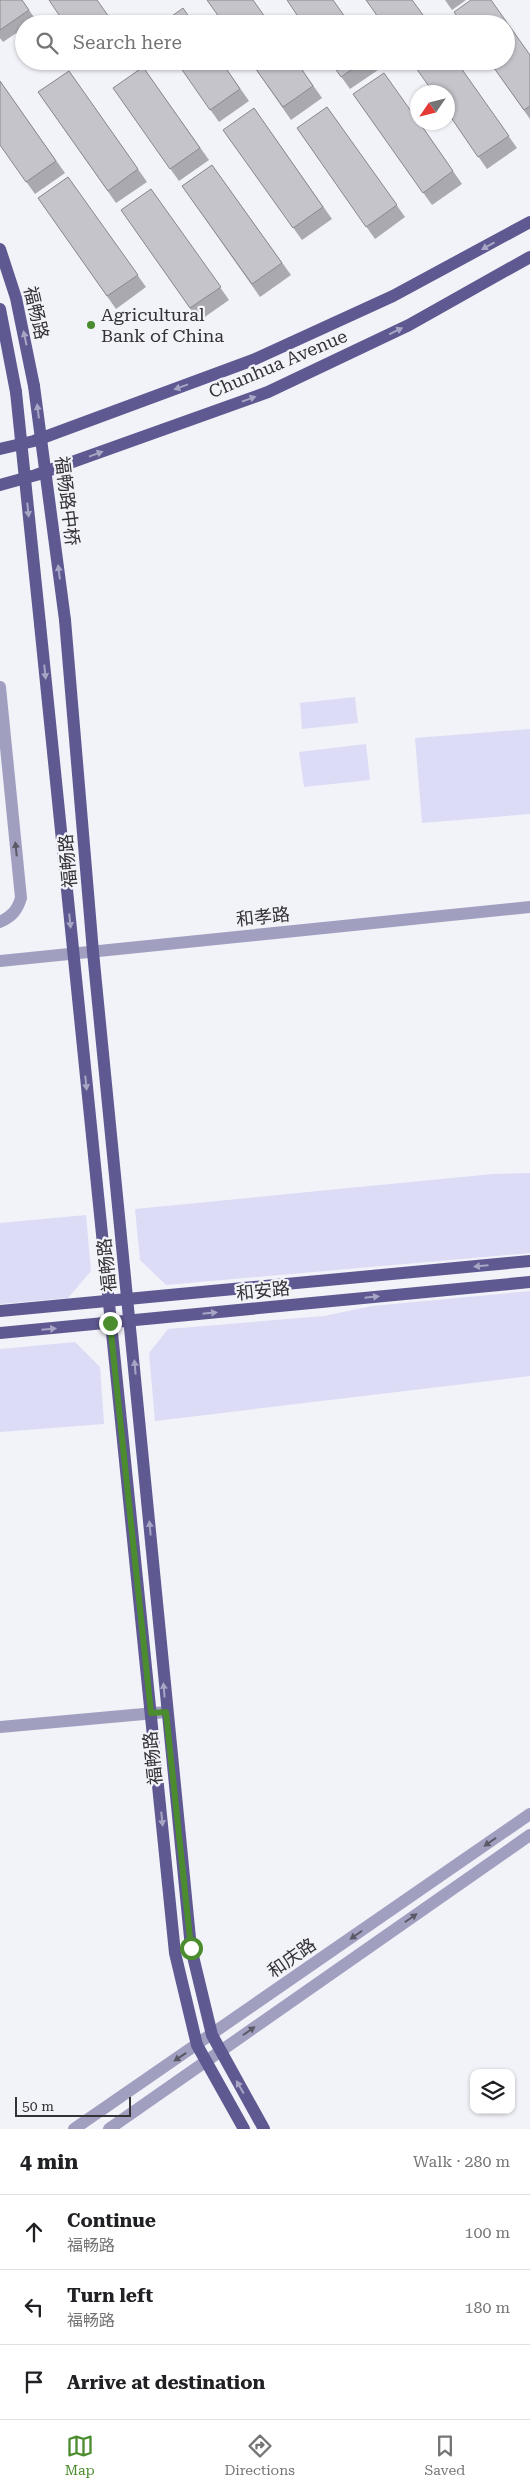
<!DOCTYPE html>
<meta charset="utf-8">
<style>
body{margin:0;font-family:"Roboto Serif","Noto Sans SC",serif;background:#f6f6f6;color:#202124}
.controls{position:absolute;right:15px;bottom:15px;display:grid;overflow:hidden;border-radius:10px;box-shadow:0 1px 4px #0004}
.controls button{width:45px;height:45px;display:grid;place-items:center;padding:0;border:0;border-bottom:1px solid #e0e0e0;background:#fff;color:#202124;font:25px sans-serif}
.compass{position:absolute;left:410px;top:85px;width:45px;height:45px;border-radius:50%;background:#fff;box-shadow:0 1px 4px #0004;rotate:235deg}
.scale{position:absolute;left:15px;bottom:12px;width:116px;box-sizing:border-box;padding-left:5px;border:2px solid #333335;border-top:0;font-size:14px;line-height:18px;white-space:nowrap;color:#333335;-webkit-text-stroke:4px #f2f2f9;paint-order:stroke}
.stop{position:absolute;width:15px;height:15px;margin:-11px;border:4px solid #4b8c2e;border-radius:50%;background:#fff}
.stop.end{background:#4b8c2e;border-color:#fff;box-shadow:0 1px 5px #0008}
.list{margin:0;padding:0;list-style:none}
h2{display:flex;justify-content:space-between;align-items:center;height:65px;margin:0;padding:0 20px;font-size:21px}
h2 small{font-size:16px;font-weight:400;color:#757577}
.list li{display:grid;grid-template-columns:32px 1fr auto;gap:15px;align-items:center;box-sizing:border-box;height:75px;padding:0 20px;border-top:1px solid #e0e0e0}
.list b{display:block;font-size:19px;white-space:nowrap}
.list p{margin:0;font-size:16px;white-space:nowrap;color:#757577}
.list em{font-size:16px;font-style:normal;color:#757577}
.icon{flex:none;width:28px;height:28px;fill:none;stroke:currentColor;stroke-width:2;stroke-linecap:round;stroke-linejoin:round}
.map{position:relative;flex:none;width:530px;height:2129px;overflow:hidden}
.search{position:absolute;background:#fff;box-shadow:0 1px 4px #0004;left:15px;right:15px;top:15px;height:55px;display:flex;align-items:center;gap:12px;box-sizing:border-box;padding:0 18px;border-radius:28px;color:#757577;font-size:19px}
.sheet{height:290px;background:#fff}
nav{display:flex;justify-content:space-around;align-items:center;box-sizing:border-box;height:70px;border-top:1px solid #e0e0e0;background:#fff;font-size:14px;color:#757577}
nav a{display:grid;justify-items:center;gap:2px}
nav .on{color:#4b8c2e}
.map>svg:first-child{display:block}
.green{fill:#dddcf6}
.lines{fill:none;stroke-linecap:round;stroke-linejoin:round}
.minor{stroke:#a19fc0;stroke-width:12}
.major{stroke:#5f5991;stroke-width:12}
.major-bridge{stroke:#5f5991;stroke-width:12}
.wall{fill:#a9a9af}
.building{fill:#c5c4cb;stroke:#8a898e}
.oneway{fill:#a8a6c5}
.oneway2{fill:#5a5966}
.route{stroke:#4b8c2e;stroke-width:6}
.poi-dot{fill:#4b8c2e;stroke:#f2f2f9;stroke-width:2}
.labels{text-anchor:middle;stroke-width:4.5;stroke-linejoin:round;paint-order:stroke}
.street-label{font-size:18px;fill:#333335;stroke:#f2f2f9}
.poi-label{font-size:18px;fill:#333335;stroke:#f2f2f9;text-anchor:start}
</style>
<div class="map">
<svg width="530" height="2129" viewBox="0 0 530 2129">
<rect width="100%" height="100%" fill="#f2f2f9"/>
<g class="green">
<polygon points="355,697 358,723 302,729 300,703"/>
<polygon points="530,729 530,814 422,823 415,738"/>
<polygon points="366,744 370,780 304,787 299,752"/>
<polygon points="530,1173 530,1253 166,1285 140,1260 135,1209 493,1174"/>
<polygon points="86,1215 91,1271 68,1298 0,1304 0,1223"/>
<polygon points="530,1291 530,1376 155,1421 149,1353 168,1329 324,1316 372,1306"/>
<polygon points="75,1342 100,1367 104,1424 0,1432 0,1349"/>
</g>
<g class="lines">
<g class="minor">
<path d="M0,687L21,898C17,911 12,916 0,922"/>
<polyline points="0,961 530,907"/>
<polyline points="0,1727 166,1712"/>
<polyline points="74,2129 530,1814"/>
<polyline points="109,2129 530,1835"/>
</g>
<g class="major">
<polyline points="0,249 16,298 34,386"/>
<polyline points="0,309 16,392"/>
<polyline points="0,449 34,441 253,360 393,296 530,222"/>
<polyline points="0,485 36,475 268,392 409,325 530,257"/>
<polyline points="65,620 93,952 191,1948 212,2035 264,2129"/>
<polyline points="40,624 175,1953 197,2045 244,2129"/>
<polyline points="0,1311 530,1261"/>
<polyline points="0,1333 530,1282"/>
</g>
<g class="major-bridge">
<polyline points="34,386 65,620"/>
<polyline points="16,392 40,624"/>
</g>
</g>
<g class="wall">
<polygon points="0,0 22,0 36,20 30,24 24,24 24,28 3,42 0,38"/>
<polygon points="412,0 429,24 383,24"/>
<polygon points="445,0 466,0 452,10"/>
<polygon points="530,55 530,119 489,61"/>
<polygon points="176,61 221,61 249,101 219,122"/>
<polygon points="250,61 296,61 322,98 291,120"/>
<polygon points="330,61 376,61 381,68 350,89"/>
<polygon points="456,61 517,148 487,169 448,113"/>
<polygon points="143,67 209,160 179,181 113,88"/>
<polygon points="69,71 147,182 116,203 38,92"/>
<polygon points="0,81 65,173 35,194 0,145"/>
<polygon points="353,94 419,122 462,184 432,205"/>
<polygon points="327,107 405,217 375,239 297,128"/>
<polygon points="254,108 332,219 302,240 223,130"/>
<polygon points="212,165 291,275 260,297 182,186"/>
<polygon points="68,177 146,287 116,309 38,198"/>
<polygon points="151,189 229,300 199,321 121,210"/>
</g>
<g class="building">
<polygon points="0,0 22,0 29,10 0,30"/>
<polygon points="49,0 97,0 114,24 65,24"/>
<polygon points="207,0 253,0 270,24 224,24"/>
<polygon points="287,0 333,0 350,24 303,24"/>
<polygon points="366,0 412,0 426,19 419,24 383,24"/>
<polygon points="471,0 491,0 530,55 530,106 524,110 489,61 506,61 506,24 463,24 454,12"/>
<polygon points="183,8 194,24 161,24"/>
<polygon points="176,61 221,61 240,89 210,110"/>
<polygon points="250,61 296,61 313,86 283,107"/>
<polygon points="330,61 364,61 341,77"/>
<polygon points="411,61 456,61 509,136 478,157 448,113 448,92 433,92"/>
<polygon points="143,67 200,148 170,169 113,88"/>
<polygon points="69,71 138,169 108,191 38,92"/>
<polygon points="384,73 418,121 418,122 419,122 453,171 423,193 353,94"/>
<polygon points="0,81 56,161 26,182 0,145"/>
<polygon points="327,107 397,205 366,227 297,128"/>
<polygon points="254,108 323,207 293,228 223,130"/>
<polygon points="212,165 282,263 252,284 182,186"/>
<polygon points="68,177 138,275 107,296 38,198"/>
<polygon points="151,189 221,287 190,308 121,210"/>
</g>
<defs><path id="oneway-solid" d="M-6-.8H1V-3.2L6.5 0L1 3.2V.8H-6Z" transform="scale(1.25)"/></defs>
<g class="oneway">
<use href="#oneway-solid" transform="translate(488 246) rotate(151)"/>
<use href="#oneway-solid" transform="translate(396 331) rotate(-26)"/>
<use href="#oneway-solid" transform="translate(25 338) rotate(-102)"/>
<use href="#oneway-solid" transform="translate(181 387) rotate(160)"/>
<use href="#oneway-solid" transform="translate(249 399) rotate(-20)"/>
<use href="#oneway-solid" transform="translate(38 411) rotate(-97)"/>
<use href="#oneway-solid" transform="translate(96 454) rotate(-20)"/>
<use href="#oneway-solid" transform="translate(28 510) rotate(84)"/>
<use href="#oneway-solid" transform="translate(59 572) rotate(-97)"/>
<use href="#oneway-solid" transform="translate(45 672) rotate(84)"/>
<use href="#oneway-solid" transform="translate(70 921) rotate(84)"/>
<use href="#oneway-solid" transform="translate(86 1083) rotate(84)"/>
<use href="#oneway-solid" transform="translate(481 1266) rotate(175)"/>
<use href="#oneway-solid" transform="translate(372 1297) rotate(-6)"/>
<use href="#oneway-solid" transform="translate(210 1313) rotate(-6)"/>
<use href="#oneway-solid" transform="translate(49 1329) rotate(-5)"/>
<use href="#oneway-solid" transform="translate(135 1367) rotate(-95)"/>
<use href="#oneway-solid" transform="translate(150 1528) rotate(-95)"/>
<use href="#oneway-solid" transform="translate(164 1690) rotate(-95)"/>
<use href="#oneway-solid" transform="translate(162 1819) rotate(84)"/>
<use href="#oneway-solid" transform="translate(240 2087) rotate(-120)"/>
</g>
<g class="oneway2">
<use href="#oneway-solid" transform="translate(16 849) rotate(-96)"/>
<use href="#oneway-solid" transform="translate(490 1842) rotate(145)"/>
<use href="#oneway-solid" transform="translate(411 1918) rotate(-35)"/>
<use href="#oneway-solid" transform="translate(356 1935) rotate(145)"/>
<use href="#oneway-solid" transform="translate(249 2031) rotate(-35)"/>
<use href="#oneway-solid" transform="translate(180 2057) rotate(146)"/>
</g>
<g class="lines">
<polyline class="route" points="110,1323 151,1713 166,1712 191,1948"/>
</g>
<circle class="poi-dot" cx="91" cy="325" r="5"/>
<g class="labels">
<g class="street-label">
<text transform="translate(36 313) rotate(77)" y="6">福畅路</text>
<text transform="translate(278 364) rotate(-23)" y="6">Chunhua Avenue</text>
<text transform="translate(67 501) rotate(83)" y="6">福畅路中桥</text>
<text transform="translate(68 861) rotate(-95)" y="6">福畅路</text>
<text transform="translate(263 917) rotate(-6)" y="6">和孝路</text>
<text transform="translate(107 1265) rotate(-96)" y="6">福畅路</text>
<text transform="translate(263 1291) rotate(-6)" y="6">和安路</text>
<text transform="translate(153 1758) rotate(-96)" y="6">福畅路</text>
<text transform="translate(292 1958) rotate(-35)" y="6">和庆路</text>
</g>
<g class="poi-label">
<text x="101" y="321">Agricultural<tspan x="101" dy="21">Bank of China</tspan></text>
</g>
</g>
</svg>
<div class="controls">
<button><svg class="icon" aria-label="layers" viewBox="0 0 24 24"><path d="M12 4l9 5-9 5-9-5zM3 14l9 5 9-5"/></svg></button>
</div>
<svg class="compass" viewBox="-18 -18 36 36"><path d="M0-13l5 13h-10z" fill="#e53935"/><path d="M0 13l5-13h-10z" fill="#757577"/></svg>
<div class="scale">50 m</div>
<div class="stop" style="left:191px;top:1948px"></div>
<div class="stop end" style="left:110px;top:1323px"></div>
<div class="search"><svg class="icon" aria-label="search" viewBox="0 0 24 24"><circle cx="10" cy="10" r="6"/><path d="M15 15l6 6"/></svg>Search here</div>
</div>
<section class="sheet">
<h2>4 min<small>Walk · 280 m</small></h2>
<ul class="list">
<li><svg class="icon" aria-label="ahead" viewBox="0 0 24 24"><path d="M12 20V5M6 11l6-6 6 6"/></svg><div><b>Continue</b><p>福畅路</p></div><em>100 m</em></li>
<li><svg class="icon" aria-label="left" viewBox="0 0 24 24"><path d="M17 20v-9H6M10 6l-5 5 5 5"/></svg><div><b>Turn left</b><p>福畅路</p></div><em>180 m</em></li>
<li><svg class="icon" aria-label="arrive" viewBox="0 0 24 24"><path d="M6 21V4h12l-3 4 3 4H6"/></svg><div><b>Arrive at destination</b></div></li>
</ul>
</section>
<nav>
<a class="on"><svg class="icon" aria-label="map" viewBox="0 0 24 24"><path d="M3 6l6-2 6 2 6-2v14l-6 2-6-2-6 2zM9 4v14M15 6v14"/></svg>Map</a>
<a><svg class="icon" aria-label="directions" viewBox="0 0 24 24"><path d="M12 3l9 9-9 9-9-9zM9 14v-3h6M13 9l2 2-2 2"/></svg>Directions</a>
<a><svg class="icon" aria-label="saved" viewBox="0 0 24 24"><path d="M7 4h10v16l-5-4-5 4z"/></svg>Saved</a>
</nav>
